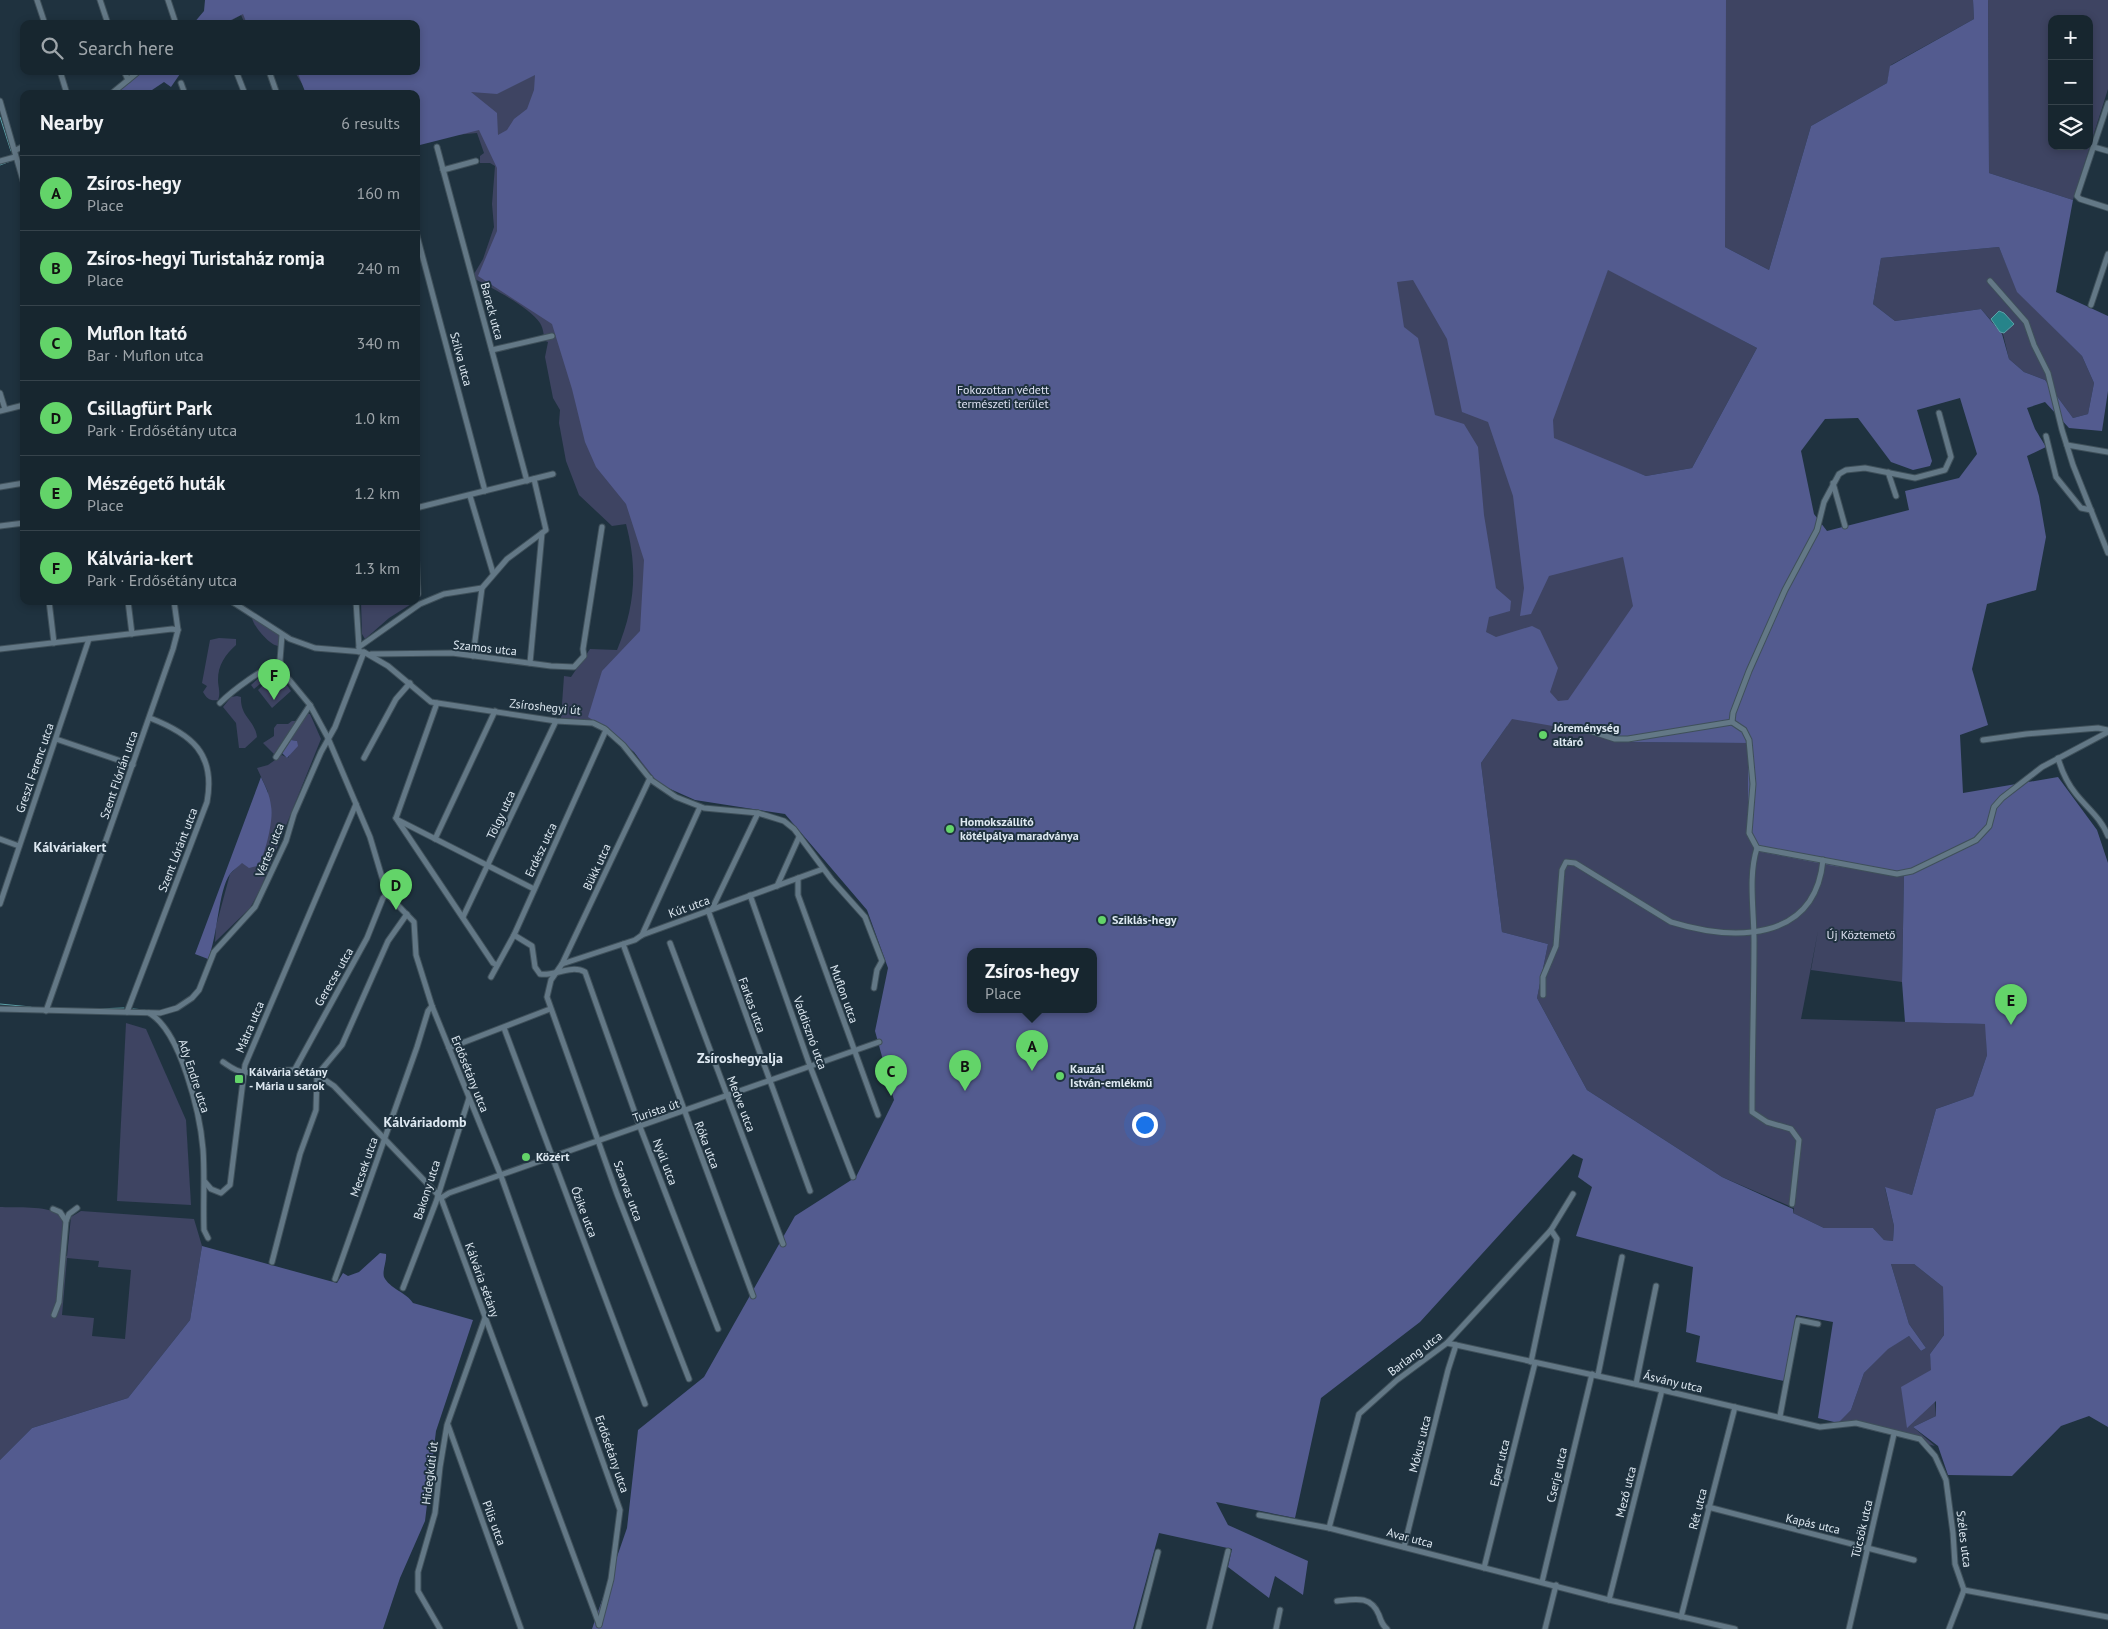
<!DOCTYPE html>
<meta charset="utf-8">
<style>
body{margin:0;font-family:"PT Sans",sans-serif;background:#24323b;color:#f1f3f6}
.controls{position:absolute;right:15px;top:15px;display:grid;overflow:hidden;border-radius:10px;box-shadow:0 2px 8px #0003}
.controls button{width:45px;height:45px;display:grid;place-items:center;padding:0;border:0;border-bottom:1px solid #36434b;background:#17262f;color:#f1f3f6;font:25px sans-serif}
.you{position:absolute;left:1144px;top:1124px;width:18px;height:18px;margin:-12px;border:4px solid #fff;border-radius:50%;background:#1a73e8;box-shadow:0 0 0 8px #1a73e833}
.badge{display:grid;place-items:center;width:32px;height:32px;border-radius:50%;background:#63d469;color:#111;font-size:16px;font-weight:700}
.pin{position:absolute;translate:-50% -41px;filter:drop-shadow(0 1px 2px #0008)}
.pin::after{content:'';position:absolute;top:26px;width:18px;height:15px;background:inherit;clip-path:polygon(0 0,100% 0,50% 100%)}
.popup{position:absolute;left:967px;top:948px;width:130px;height:65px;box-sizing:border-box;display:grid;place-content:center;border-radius:10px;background:#17262f;filter:drop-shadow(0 1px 4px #0005);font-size:16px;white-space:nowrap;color:#9ea5aa}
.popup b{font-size:19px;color:#f1f3f6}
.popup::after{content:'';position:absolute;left:50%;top:100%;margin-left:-10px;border:10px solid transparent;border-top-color:#17262f}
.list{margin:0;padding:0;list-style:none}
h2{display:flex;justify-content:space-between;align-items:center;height:65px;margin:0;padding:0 20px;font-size:21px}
h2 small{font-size:16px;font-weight:400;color:#9ea5aa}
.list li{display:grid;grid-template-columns:32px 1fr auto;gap:15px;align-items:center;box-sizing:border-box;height:75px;padding:0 20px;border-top:1px solid #36434b}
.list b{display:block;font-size:19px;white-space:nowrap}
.list p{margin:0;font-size:16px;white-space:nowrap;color:#9ea5aa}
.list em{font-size:16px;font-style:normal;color:#9ea5aa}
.icon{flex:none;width:28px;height:28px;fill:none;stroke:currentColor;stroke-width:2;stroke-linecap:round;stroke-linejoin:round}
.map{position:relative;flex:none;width:2108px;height:1629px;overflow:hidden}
.search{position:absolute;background:#17262f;box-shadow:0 2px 8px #0003;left:20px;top:20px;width:400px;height:55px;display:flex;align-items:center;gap:12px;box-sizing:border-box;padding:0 18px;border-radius:10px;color:#9ea5aa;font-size:19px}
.panel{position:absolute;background:#17262f;box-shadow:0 2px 8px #0003;left:20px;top:90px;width:400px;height:515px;border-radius:10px}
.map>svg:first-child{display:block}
.green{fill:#3e4462;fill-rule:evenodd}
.forest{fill:#535b8f;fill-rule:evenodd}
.water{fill:#26848a;stroke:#5da2a9}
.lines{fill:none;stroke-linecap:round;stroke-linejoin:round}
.stream{stroke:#5da2a9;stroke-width:1}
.street-casing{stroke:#3f505a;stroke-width:7}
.street{stroke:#637886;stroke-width:5}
.poi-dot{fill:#63d469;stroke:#1f323f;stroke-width:2}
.labels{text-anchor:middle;stroke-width:4;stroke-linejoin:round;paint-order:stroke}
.street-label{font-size:12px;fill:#dee9f2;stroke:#1f323f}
.park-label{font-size:12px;fill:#dde1f1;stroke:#1f323f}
.poi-label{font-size:12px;font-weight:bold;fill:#dee9f2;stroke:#1f323f;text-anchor:start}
.neighbourhood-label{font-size:14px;font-weight:bold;fill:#dee9f2;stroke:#1f323f}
</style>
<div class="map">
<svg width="2108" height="1629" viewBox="0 0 2108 1629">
<rect width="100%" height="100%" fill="#1f323f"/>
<g class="green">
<path d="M214,0H1973L1974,19L1891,65L1887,83L1811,126L1769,270L1725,247V0L1609,222L1593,309L1608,269L1757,348L1692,468L1646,476L1567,446L1714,554L1610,739L1620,742L1748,743V837L1869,869L1904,875L1902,982L1811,970L1818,931L1801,1019L1986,1024L1987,1055L1973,1096L1936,1109L1912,1195L1885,1188L1894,1226L1893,1241L1884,1240L1873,1228H1824L1793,1213L1794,1208L1722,1177L1587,1090L1537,998L1548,944L1502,932L1481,763L1507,726L1466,739L1381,992L868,909L785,813L669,788L650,777L634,751L606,725L585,720L561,718L564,676L571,677L590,649L617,650C635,607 638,569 626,524L612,526L579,495L566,461L559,423L560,410L553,398L545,357L548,342L545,341C543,334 544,330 540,323C529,307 494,289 475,279L474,274L483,259L494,227L492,204L495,166L490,163H480V156L484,153L477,133L455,135L416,94L307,92L296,74L295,71H416V24H245L241,15L225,24ZM1559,712L1602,737L1576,730Z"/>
<path d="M1988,0H2108V89L2073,200L1989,173ZM2052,19H2089V146H2052Z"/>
<polygon points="1999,247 2018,292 2082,356 2094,383 2088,414 2073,418 2045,380 2024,372 2009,359 2003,334 1981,309 1895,321 1873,304 1881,258"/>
<polygon points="361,601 416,601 389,618 365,639 362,634"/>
<path d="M252,618L280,635L279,646C271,647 253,626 252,618Z"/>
<path d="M219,638L236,639V645C225,655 218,665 218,680C218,687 221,693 218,700C210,701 207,699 203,692L207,686L202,683L210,640Z"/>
<polygon points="274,669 277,670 254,689 251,685 261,676"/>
<polygon points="279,674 291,691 272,708 258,690 274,675"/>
<path d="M237,696L241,697C240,717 255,720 257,737L245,748H239L236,723L223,707L231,697Z"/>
<polygon points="307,714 310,714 321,739 260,890 250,908 215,942 216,926 230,874 242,862 268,792 257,768 268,765 282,755 288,758 297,741 291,740"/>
<polygon points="292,721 296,721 274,754 263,743 274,736 274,728 277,724 288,724"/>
<polygon points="126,1023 146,1029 186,1120 191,1205 117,1201"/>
<path d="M0,1207C15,1208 57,1204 63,1220C66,1230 62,1245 61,1255L67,1256L71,1217L81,1211L194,1219L202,1246L190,1320L128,1398L32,1428L0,1460ZM67,1258L99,1261L98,1267L131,1270L125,1339L92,1336L94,1318L62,1315Z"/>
<polygon points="1891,1264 1914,1264 1943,1287 1944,1335 1930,1354 1936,1416 1913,1427 1935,1446 1838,1422 1851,1410 1864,1373 1888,1348 1909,1336 1921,1351 1926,1348 1909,1324"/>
</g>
<g class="forest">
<path d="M205,0H1726L1725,247L1769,270L1811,126L1887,83L1890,66L1974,19L1973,0H1988L1989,173L2073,200L2056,292L2108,316V391L2102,431L2069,428L2045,402L2027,408L2035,429L2046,447L2027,456L2039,496L2046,537L2036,590L1987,604L1972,669L1988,725L1960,735L1963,793L2058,777L2097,830L2108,863V1427L2089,1416L2061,1426L2012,1476L1948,1475L1938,1446L1913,1427L1936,1416V1401L1907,1428L1901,1387L1931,1370L1930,1354L1944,1335L1943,1287L1914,1264H1891L1909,1324L1926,1348L1921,1351L1909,1336L1888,1349L1864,1373L1851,1410L1838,1423L1818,1418L1833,1322L1796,1315L1784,1381L1696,1362L1700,1336L1686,1332L1693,1267L1576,1236L1592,1187L1578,1177L1583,1159L1573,1154L1420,1322L1321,1398L1295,1518L1216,1502L1228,1525L1308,1561L1303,1595L1275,1576L1269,1598L1228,1567L1232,1549L1159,1533L1133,1629H592L627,1528L638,1430L704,1377L795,1216L856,1177L894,1100L875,1031L888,968L867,910L785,814L695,800L659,784L634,752L607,729L588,717L602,671L640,631L644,560L626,504L596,467L585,442L572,389L552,324L478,276L497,231V168L479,130L416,146V94H306L297,71H416V24H247L243,14L223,24H193L204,11ZM535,75L534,90L527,109L514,119L507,130L498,135L497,113L471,92L497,94ZM1999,247L2017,292L2082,356L2094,383L2088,414L2073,418L2045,380L2024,372L2009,359L2002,334L1981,309L1895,321L1873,304L1881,258ZM1608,270L1757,348L1692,468L1646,476L1554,438L1553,420ZM1413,280L1447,339L1462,412L1488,422L1513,496L1524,588L1520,616L1531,614L1549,576L1623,557L1633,606L1568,700L1558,701L1550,692L1558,668L1540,630L1532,626L1496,637L1486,632L1489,617L1510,611L1511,601L1496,588L1484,515L1478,447L1464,424L1435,415L1418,338L1404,327L1397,282ZM1960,398L1977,454L1959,478L1905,491L1909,510L1827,531L1814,514L1801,451L1825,419L1858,418L1891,462L1913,470L1930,466L1932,461L1917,410ZM1512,719L1576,730L1620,742L1748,743V837L1761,852L1833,866L1904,875L1902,982L1905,1022L1985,1024L1987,1055L1973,1096L1936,1109L1912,1195L1885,1187L1894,1226L1893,1241L1884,1240L1873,1228H1824L1793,1213V1209L1722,1177L1587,1090L1537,998L1548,944L1502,932L1481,763ZM971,952H1093V1010H971Z"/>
<polygon points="141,71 182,71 171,87 164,82 146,94 113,94"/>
<polygon points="291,740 297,741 298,746 287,758 282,753"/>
<path d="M261,777C265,786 270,795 271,806C274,819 265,857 257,866L249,868L242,863C239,866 233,870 230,874C218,891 218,936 208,959L195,954Z"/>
<path d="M202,1246L337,1283L343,1273L348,1276L359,1272L380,1253L386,1254C387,1261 382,1270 384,1277C389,1288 407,1293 413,1303L473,1320L436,1431L425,1521L400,1578L383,1629H0V1460L32,1428L128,1398L190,1320Z"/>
</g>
<polygon class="water" points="1999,311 2004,313 2014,324 2004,333 2000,332 1991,319"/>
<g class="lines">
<g class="stream">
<polyline points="0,117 11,151"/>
<polyline points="0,165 13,160"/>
<polyline points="0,1004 31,1007"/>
<polyline points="95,1009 124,1008"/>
<polyline points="133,1009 145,1010"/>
</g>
<g class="street-casing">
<g id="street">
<polyline points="37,0 45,24"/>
<polyline points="100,0 108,24"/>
<polyline points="168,0 176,24"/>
<polyline points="60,71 67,94"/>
<polyline points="124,71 128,80"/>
<polyline points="236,71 245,94"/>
<polyline points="269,71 277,94"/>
<polyline points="181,83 185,94"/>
<polyline points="111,94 139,71"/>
<polyline points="0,101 24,184"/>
<polyline points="2108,103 2077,196 2080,199 2108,208"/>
<polyline points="437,147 527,481"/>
<polyline points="2094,147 2108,151"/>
<polyline points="16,150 24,146"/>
<polyline points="0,161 15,157"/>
<polyline points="443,170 476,161"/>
<polyline points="416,232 485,491"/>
<polyline points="1990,281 2026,322 2034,345 2048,373 2062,430 2073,465 2108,553"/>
<polyline points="2091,305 2108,254"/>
<polyline points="492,350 552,336"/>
<polyline points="0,393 5,409"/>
<polyline points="0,411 24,405"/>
<polyline points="2046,436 2056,477 2081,508 2091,510"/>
<polyline points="2067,445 2108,452"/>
<polyline points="1888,472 1896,496"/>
<polyline points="1833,483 1845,526"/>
<polyline points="0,487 24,483"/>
<polyline points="470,496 493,573"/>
<polyline points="416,508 553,474"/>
<polyline points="0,526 24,523"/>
<polyline points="416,549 418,594"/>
<polyline points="49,601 54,643"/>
<polyline points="128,601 132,634"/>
<polyline points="231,601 290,639 315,648 364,652 388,666 431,702 556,721 593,723 605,729 623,745 651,780 676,797 704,808 758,813 784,821 794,829 832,880 865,917 882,961 877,970 874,988"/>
<polyline points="356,601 359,647"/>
<polyline points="282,635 280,660 282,671 310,705 328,738 370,837 387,894 414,922 416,955 432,1006 501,1176 620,1510 611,1579 599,1625"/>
<polyline points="0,649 172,629 178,630"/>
<polyline points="359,652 359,647 420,604 444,594 482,588 507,559 546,530 534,479"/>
<polyline points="371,654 452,653 551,666 574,667 584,656 583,649 602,527"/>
<polyline points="473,656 482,588"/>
<polyline points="530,663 542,533"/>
<path d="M220,703C229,694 268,662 280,666"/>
<polyline points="1732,722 1733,713 1749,671 1785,590 1817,530 1824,502 1839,474 1846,470 1865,468 1915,478 1945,470 1951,457 1939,413"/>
<polyline points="1578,727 1615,739 1628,739 1732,722 1744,730 1749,740 1753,784 1749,833 1757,848 1897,874 1912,871 1976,840 1989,826 1994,807 2002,798 2042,767 2108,732"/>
<polyline points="56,739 133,765"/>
<polyline points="1983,740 2026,734 2098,728 2108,730"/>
<polyline points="276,757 310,705"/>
<polyline points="364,758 396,699 410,683"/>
<path d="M2058,758C2062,772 2067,783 2076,794C2088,809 2101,818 2108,836"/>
<polyline points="650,778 562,964 551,980 547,997 617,1194 689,1379"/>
<polyline points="396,818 493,963 497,965"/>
<polyline points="396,818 437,703"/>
<polyline points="398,820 534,889"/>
<polyline points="0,839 19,846"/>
<polyline points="435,839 495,711"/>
<path d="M1757,848C1748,876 1754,910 1754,940C1754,997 1752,1054 1752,1112L1767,1122L1791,1129L1799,1140L1792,1204"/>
<polyline points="798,878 798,895 878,1115"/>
<polyline points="777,886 799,837"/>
<polyline points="750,895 810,1066 853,1177"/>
<polyline points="0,904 89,639"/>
<polyline points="712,909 758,813"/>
<polyline points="708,910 810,1191"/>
<polyline points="463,917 556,721"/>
<path d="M514,935L532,946L535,967L540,974C553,977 571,964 585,972L640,1127L718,1329"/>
<polyline points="642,935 700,807"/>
<polyline points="670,943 783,1244"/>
<polyline points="623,944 753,1296"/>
<polyline points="562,964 635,940 642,935 823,869"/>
<polyline points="491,977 514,935 606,730"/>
<path d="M1543,995V977L1556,946L1562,870L1566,862L1575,863L1671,922C1733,941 1815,943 1823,860"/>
<polyline points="0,1009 160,1013 177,1008 192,998 199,990 214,952 255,907 286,841 294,814 321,752 335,727 364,652"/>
<polyline points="46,1011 173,649 178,630 174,601"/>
<path d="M127,1012L207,802C216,753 191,734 150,718"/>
<path d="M149,1013C181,1031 200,1114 203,1149C205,1176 203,1203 204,1230L208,1238"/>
<polyline points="504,1028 645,1404"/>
<polyline points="449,1048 550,1009"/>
<path d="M223,1062C229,1066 236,1072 244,1072C282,1076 297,1058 334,1086L441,1198L599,1624"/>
<polyline points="295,1069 367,938 383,898 387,894"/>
<polyline points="317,1075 342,1045 388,941 407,914"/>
<polyline points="205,1182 211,1189 221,1193 230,1185 245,1065 356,804"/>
<polyline points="441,1198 449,1193 879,1042"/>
<polyline points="53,1209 60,1212 66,1221 59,1302 54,1315"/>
<polyline points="66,1221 69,1214 77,1208"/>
<polyline points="272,1262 300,1154 316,1110 317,1075"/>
<polyline points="335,1279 417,1047 428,1011 432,1006"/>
<polyline points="403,1288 436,1202 469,1098"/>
<polyline points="1447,1343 1662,1390 1820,1427 1856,1423 1920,1439 1935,1456 1946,1480 1953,1533 1955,1564 1964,1590"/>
<polyline points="1531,1362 1557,1239 1551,1230"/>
<polyline points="1598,1375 1622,1257"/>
<polyline points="1636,1384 1656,1286"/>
<polyline points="1780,1416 1798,1320 1818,1324"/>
<polyline points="448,1425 521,1629"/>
<polyline points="1708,1507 1914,1560"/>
<polyline points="1259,1515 1329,1528 1609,1600 1735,1629"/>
<polyline points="1329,1528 1359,1414 1397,1380 1447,1343 1551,1230 1573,1194"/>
<polyline points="1404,1547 1448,1370 1456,1345"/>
<polyline points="1484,1568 1535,1363"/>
<polyline points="1542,1582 1592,1374"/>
<polyline points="1964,1590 2108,1617"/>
<polyline points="1609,1600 1662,1390"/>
<path d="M1337,1601C1355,1599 1371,1595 1379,1615C1381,1621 1382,1625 1387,1629"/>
<polyline points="1681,1617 1735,1407"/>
<polyline points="440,1629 418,1591 418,1572 435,1513 440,1467 447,1425 485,1318"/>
<polyline points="1138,1629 1158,1552"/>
<polyline points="1209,1629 1228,1551"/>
<polyline points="1276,1629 1280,1610"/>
<polyline points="1545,1629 1556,1585"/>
<polyline points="1849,1629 1894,1434"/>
<polyline points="1949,1629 1964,1590"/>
</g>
</g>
<use href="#street" class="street"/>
</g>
<g class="poi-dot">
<circle cx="1543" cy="735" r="5"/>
<circle cx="950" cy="829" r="5"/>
<circle cx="1102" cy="920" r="5"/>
<circle cx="1060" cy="1076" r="5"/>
<rect x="234" y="1074" width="10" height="10" rx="2.5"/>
<circle cx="526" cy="1157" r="5"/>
</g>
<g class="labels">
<g class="street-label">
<text transform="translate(492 311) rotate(75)" y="4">Barack utca</text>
<text transform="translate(461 359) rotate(75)" y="4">Szilva utca</text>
<text transform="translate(485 648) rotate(6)" y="4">Szamos utca</text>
<text transform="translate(545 707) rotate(6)" y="4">Zsíroshegyi út</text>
<text transform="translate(35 768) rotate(-71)" y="4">Greszl Ferenc utca</text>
<text transform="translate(119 775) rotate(-71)" y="4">Szent Flórián utca</text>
<text transform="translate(501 815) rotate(-65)" y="4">Tölgy utca</text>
<text transform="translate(178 850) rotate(-69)" y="4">Szent Lóránt utca</text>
<text transform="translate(270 850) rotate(-68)" y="4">Vértes utca</text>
<text transform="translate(541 850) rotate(-65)" y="4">Erdész utca</text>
<text transform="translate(597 867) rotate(-65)" y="4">Bükk utca</text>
<text transform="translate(689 907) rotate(-20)" y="4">Kút utca</text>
<text transform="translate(334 977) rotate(-60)" y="4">Gerecse utca</text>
<text transform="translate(844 994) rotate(70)" y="4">Muflon utca</text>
<text transform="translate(752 1005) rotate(70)" y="4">Farkas utca</text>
<text transform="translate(250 1027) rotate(-67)" y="4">Mátra utca</text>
<text transform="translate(810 1033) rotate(70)" y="4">Vaddisznó utca</text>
<text transform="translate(470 1074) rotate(68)" y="4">Erdősétány utca</text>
<text transform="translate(194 1076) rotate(72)" y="4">Ady Endre utca</text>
<text transform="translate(741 1104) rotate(69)" y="4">Medve utca</text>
<text transform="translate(656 1111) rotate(-19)" y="4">Turista út</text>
<text transform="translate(707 1145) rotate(69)" y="4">Róka utca</text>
<text transform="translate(665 1162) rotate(69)" y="4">Nyúl utca</text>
<text transform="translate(364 1167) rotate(-71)" y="4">Mecsek utca</text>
<text transform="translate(427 1190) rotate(-72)" y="4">Bakony utca</text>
<text transform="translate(628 1191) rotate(70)" y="4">Szarvas utca</text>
<text transform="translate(584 1212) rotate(69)" y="4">Őzike utca</text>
<text transform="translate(482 1280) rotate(70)" y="4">Kálvária sétány</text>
<text transform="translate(1415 1354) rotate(-37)" y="4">Barlang utca</text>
<text transform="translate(1673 1382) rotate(13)" y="4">Ásvány utca</text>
<text transform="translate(1420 1444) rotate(-76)" y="4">Mókus utca</text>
<text transform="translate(612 1454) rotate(71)" y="4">Erdősétány utca</text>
<text transform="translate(1500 1463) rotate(-76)" y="4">Eper utca</text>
<text transform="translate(430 1473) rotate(-83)" y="4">Hidegkúti út</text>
<text transform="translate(1557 1475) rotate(-77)" y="4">Cserje utca</text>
<text transform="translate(1626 1492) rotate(-76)" y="4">Mező utca</text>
<text transform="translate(1698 1509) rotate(-76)" y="4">Rét utca</text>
<text transform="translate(494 1523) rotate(70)" y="4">Pilis utca</text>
<text transform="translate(1813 1524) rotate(13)" y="4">Kapás utca</text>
<text transform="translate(1862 1529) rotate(-77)" y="4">Tücsök utca</text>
<text transform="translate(1410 1538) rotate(15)" y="4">Avar utca</text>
<text transform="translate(1964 1539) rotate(83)" y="4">Széles utca</text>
</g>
<g class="park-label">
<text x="1003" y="394">Fokozottan védett<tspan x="1003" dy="14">természeti terület</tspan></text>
<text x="1861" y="939">Új Köztemető</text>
</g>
<g class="poi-label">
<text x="1553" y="732">Jóreménység<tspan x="1553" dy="14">altáró</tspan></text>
<text x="960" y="826">Homokszállító<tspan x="960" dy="14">kötélpálya maradványa</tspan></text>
<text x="1112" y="924">Sziklás-hegy</text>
<text x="1070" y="1073">Kauzál<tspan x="1070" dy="14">István-emlékmű</tspan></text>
<text x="249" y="1076">Kálvária sétány<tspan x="249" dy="14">- Mária u sarok</tspan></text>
<text x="536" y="1161">Közért</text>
</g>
<g class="neighbourhood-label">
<text x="70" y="852">Kálváriakert</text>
<text x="740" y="1063">Zsíroshegyalja</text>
<text x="425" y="1127">Kálváriadomb</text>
</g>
</g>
</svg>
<div class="controls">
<button>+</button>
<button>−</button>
<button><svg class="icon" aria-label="layers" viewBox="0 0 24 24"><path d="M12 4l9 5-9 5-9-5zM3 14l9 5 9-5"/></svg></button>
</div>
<div class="you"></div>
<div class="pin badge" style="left:1032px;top:1071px">A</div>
<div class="popup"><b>Zsíros-hegy</b>Place</div>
<div class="pin badge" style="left:965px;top:1091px">B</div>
<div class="pin badge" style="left:891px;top:1096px">C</div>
<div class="pin badge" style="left:396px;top:910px">D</div>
<div class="pin badge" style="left:2011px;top:1025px">E</div>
<div class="pin badge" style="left:274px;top:700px">F</div>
<div class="search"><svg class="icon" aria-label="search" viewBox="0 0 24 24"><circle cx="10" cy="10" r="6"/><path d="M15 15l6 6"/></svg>Search here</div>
<section class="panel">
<h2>Nearby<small>6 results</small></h2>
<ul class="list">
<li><span class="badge">A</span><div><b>Zsíros-hegy</b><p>Place</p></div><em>160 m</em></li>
<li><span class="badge">B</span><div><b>Zsíros-hegyi Turistaház romja</b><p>Place</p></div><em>240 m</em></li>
<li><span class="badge">C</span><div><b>Muflon Itató</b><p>Bar · Muflon utca</p></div><em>340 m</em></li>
<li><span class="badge">D</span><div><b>Csillagfürt Park</b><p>Park · Erdősétány utca</p></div><em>1.0 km</em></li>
<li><span class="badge">E</span><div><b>Mészégető huták</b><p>Place</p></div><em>1.2 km</em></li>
<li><span class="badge">F</span><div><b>Kálvária-kert</b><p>Park · Erdősétány utca</p></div><em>1.3 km</em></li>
</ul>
</section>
</div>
